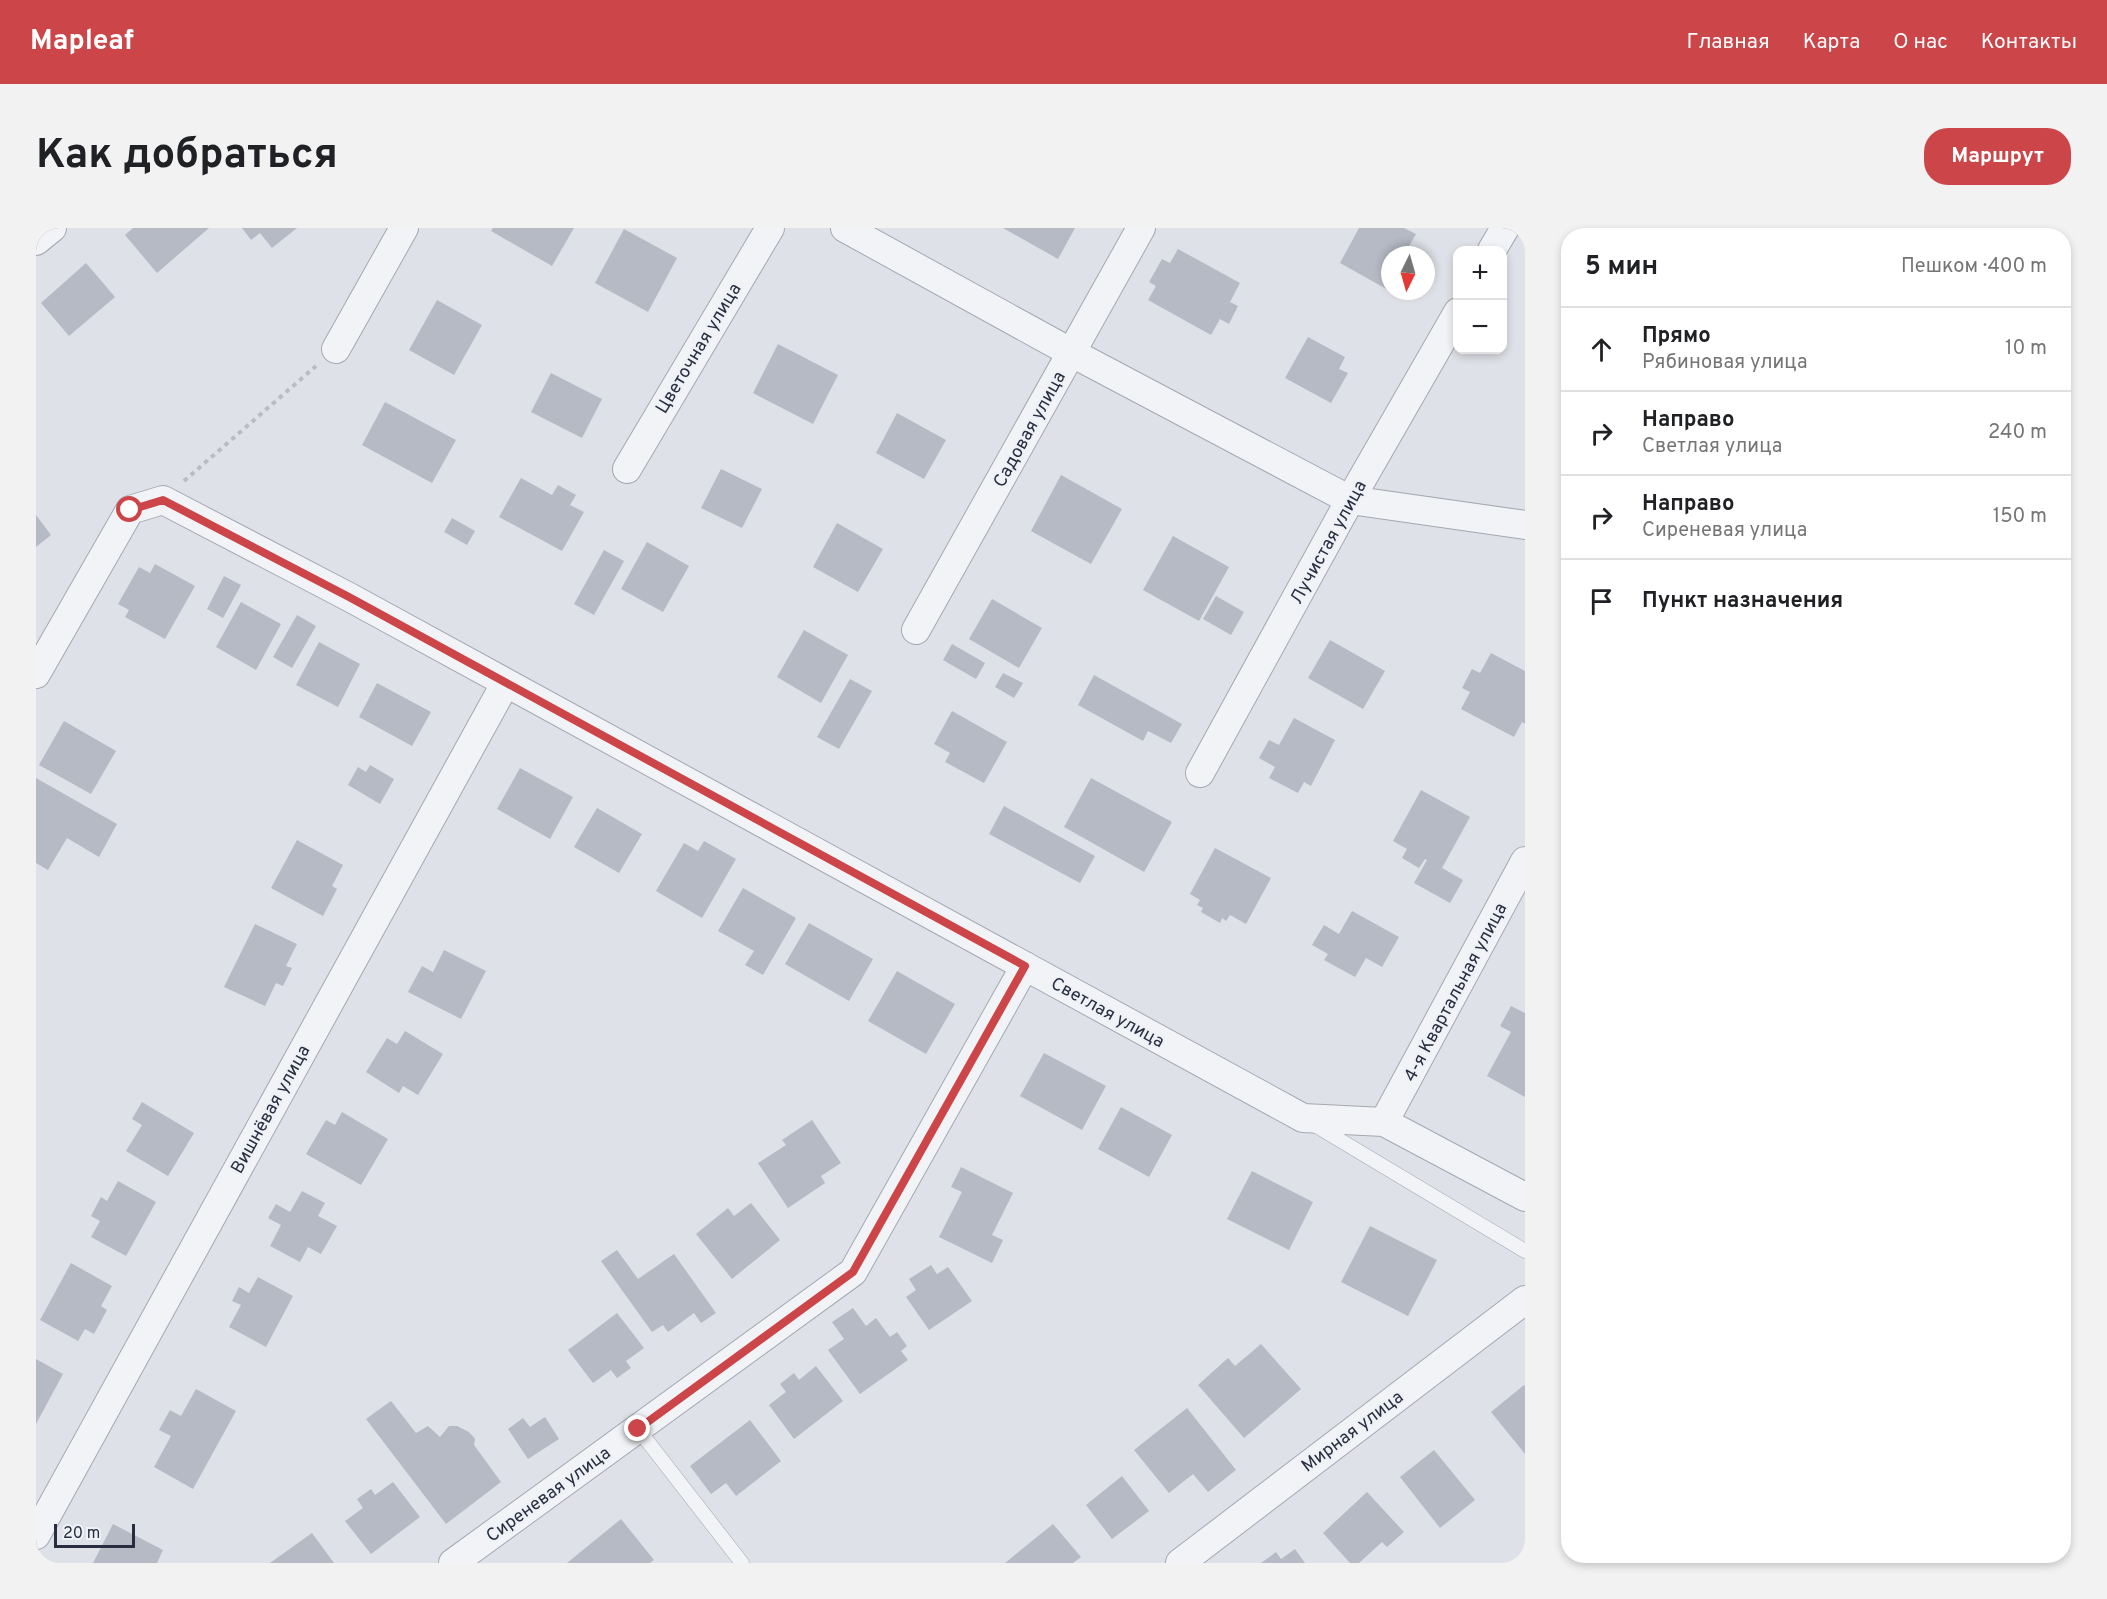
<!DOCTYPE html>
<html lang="ru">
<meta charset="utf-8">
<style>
body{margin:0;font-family:Overpass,sans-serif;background:#f2f2f2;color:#202124}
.controls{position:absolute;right:18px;top:18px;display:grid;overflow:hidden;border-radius:12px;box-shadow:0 3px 9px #0003}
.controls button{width:54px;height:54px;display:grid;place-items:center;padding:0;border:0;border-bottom:2px solid #e0e0e0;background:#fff;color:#202124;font:30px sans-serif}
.compass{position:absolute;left:1345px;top:18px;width:54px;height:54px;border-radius:50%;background:#fff;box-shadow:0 3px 9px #0003;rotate:185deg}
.scale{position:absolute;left:18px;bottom:15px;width:81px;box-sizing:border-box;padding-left:6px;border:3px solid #282e3f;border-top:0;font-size:16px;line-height:21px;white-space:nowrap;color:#282e3f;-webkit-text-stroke:4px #eef1f6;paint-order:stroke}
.stop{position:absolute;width:18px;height:18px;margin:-14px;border:4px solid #cc4548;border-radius:50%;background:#fff}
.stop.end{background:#cc4548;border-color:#fff;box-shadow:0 2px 6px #0008}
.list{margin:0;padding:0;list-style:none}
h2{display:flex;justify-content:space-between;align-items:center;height:78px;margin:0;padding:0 24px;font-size:26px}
h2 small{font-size:20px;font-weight:400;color:#757577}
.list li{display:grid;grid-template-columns:39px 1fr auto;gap:18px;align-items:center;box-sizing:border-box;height:84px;padding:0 24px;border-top:2px solid #e0e0e0}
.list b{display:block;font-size:22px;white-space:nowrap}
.list p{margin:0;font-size:20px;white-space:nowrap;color:#757577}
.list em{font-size:20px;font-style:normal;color:#757577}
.icon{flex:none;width:33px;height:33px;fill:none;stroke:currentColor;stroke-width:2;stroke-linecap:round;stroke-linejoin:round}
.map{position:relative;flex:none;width:1489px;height:1335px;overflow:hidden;border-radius:24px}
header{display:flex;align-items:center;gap:36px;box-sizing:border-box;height:84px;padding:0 30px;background:#cc4548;color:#fff}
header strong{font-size:28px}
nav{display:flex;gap:33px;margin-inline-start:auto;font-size:21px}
.intro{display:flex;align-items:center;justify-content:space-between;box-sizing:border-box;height:144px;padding:0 36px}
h1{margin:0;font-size:42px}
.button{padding:15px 27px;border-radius:24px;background:#cc4548;color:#fff;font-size:21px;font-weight:700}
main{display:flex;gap:36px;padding:0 36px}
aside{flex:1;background:#fff;border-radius:24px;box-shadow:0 3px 9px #0003}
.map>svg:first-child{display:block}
.building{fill:#b6bac5}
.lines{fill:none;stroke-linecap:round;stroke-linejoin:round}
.service-casing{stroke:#a4a8b2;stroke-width:15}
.minor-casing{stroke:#a4a8b2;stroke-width:30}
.path{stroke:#b9bcc3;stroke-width:4;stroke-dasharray:4.5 4.5;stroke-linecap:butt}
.service{stroke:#f2f3f7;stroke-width:14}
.minor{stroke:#f2f3f7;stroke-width:28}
.route{stroke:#cc4548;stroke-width:8}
.labels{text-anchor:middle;stroke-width:4.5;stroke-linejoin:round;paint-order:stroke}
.street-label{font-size:18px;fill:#282e3f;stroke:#eef1f6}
</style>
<header>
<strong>Mapleaf</strong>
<nav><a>Главная</a><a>Карта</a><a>О нас</a><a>Контакты</a></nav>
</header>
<div class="intro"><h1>Как добраться</h1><a class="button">Маршрут</a></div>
<main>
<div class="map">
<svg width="1489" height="1335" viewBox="0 0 1489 1335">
<rect width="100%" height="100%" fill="#dfe1e8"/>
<g class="building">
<polygon points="97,0 173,0 121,45 89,7"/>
<polygon points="206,0 261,0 236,20 224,5 215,12"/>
<polygon points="457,0 538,0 516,38 455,3"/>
<polygon points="967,0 1039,0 1022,31"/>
<polygon points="1323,0 1368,0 1380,6 1368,27 1354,27 1354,63 1304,35"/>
<polygon points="588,1 641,30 612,84 559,55"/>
<polygon points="1142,21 1204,55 1194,74 1202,78 1193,96 1184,91 1175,107 1112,72 1120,58 1113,54 1126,31 1134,35"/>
<polygon points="50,35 79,69 33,108 5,75"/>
<polygon points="401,72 446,97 418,147 373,122"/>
<polygon points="1272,109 1309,129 1303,141 1312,145 1295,175 1249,150"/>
<polygon points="742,116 802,147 777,196 717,165"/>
<polygon points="515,145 566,171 546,210 495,184"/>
<polygon points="349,174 420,212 396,255 326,217"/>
<polygon points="861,185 910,212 888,251 840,225"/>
<polygon points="685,241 726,261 706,300 665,280"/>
<polygon points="1025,247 1086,281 1055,336 995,303"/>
<polygon points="485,250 516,267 522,257 540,267 534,277 548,284 526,323 463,289"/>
<polygon points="0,287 15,307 0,319"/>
<polygon points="416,290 439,303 431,317 408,304"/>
<polygon points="801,295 847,321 822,364 777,339"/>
<polygon points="1137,308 1193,339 1163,393 1107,362"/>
<polygon points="611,314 653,338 627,384 585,361"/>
<polygon points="568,322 588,333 558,387 538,376"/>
<polygon points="119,336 159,358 129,411 89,389 93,382 82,376 103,339 114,345"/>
<polygon points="188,348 205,357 187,390 171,381"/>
<polygon points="1180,368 1208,384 1195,407 1167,391"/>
<polygon points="956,371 1006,400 983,440 933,411"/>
<polygon points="205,374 245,396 220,442 180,419"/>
<polygon points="261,387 280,398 256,440 237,429"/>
<polygon points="768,402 812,427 785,475 741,449"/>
<polygon points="1294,412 1349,443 1327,481 1272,450"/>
<polygon points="283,414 324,436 302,479 260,457"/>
<polygon points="916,416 949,435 940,451 907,432"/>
<polygon points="1455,425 1489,443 1489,496 1486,494 1478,509 1425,481 1434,464 1426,460 1436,441 1444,445"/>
<polygon points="967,445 987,455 978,470 959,459"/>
<polygon points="1058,447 1146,496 1135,515 1112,503 1107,513 1042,477"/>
<polygon points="814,451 836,463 803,521 781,509"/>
<polygon points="341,455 395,484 376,518 323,489"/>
<polygon points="916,483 971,514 948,555 909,534 914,525 898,516"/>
<polygon points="1258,490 1299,512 1275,558 1268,554 1262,565 1233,550 1239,539 1223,530 1233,512 1243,517"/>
<polygon points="28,493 80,523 55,566 3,537"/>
<polygon points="334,537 358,551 344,576 312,557 322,539 330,544"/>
<polygon points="484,540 537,569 514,611 461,581"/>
<polygon points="0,550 81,596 63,629 31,610 12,642 0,635"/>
<polygon points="1055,550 1136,594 1108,644 1028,599"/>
<polygon points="1385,562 1434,589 1406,640 1427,652 1414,675 1378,655 1391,632 1389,631 1383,640 1366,630 1371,621 1357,613"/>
<polygon points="968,578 1059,628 1044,655 953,606"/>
<polygon points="561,580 606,606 583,645 538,619"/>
<polygon points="261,612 307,637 296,658 301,661 287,688 235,660"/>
<polygon points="668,613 700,631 666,690 620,663 648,615 662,623"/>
<polygon points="1179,620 1235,650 1210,696 1194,687 1190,693 1186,690 1184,695 1165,684 1167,680 1161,677 1164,672 1154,666"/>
<polygon points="707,660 760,690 727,747 709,737 718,723 682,703"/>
<polygon points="1316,683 1363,709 1346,739 1330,730 1319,749 1288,732 1292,726 1276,717 1288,697 1303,706"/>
<polygon points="773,695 837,731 813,773 749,736"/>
<polygon points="219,696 261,716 250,738 256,740 247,758 240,755 229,778 188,759"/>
<polygon points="408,722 450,743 425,791 372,764 386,738 397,744"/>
<polygon points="861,743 919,776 890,826 832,793"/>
<polygon points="1475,778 1489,785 1489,869 1451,848 1475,804 1464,798"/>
<polygon points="369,803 407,826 382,867 367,858 363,865 330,844 351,810 361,816"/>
<polygon points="1008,825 1070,858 1046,902 984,868"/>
<polygon points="106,874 158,905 132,948 90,923 106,897 96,891"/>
<polygon points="1085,879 1136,907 1113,949 1062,921"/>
<polygon points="306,884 352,911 325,957 270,926 290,892 299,897"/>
<polygon points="776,892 805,935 785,948 789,955 752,980 722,935 750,917 746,912"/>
<polygon points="925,939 977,965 956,1007 967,1012 956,1035 903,1009 926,964 915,959"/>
<polygon points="1216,943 1277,974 1253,1022 1191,991"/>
<polygon points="82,953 120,974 90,1028 55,1009 64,993 55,988 65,969 71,973"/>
<polygon points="266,963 289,975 282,988 301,998 285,1026 272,1019 264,1034 234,1018 245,997 232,990 240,976 254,984"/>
<polygon points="715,975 744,1012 696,1051 660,1006 692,980 698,988"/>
<polygon points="1334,998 1401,1032 1372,1088 1305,1054"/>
<polygon points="581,1022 602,1051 638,1026 680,1085 665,1095 658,1085 632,1104 627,1097 616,1104 565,1033"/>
<polygon points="35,1035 76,1058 65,1078 71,1082 58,1106 49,1101 42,1113 4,1092"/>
<polygon points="895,1037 901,1046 912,1039 936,1073 893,1102 870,1069 880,1062 873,1051"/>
<polygon points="222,1049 257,1068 230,1119 193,1099 205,1077 196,1073 203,1059 213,1065"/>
<polygon points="817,1080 830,1098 840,1090 854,1109 861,1104 871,1118 865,1123 872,1132 824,1166 792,1122 808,1111 796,1094"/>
<polygon points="581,1085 608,1120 590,1133 595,1140 581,1150 575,1142 557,1155 532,1122"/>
<polygon points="1225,1116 1265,1161 1208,1210 1162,1157 1192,1130 1199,1138"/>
<polygon points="0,1131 27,1146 0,1196"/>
<polygon points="780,1138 807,1173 758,1211 733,1177 750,1164 744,1156 758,1145 763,1152"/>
<polygon points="1488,1157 1489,1158 1489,1226 1455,1184"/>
<polygon points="160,1161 200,1183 157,1261 118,1239 135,1208 123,1202 134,1182 145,1188"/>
<polygon points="355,1173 380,1205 392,1198 404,1209 413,1198 421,1198 433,1204 439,1211 438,1217 465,1254 410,1296 330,1191"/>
<polygon points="1151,1180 1200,1242 1172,1264 1157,1246 1133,1265 1098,1222"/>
<polygon points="509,1189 523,1211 492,1231 472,1201 487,1190 494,1199"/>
<polygon points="714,1192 745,1233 700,1268 690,1255 675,1266 654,1238"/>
<polygon points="1398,1222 1439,1272 1404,1300 1364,1249"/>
<polygon points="1086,1248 1113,1283 1076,1311 1050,1277"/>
<polygon points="357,1254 384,1289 335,1326 309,1293 327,1280 321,1271 335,1261 339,1267"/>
<polygon points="1331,1264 1368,1304 1351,1319 1346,1314 1323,1335 1314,1335 1287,1305"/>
<polygon points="585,1291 618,1332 614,1335 531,1335"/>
<polygon points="77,1296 127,1322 121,1335 57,1335"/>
<polygon points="1017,1296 1045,1329 1037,1335 969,1335"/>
<polygon points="276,1305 298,1335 234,1335"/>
<polygon points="1259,1321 1269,1335 1225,1335 1240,1324 1245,1331"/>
</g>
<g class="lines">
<g class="service-casing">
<g id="service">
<polyline points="1277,896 1489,1023"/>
<polyline points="602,1201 706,1335"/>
</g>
</g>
<g class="minor-casing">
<g id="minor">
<polyline points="809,0 1036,125 1314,272 1489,297"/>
<polyline points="0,13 16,0"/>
<polyline points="1456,22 1469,0"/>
<polyline points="300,121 368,0"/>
<polyline points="591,241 734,0"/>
<polyline points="880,402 1105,0"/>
<polyline points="0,446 94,282 127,272 313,369 1267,890 1348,894 1489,969"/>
<polyline points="1164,545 1314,272 1422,84"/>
<polyline points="1348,894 1489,633"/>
<polyline points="0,1307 469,456"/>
<polyline points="417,1335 817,1044 989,738"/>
<polyline points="1144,1335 1489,1072"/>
</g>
</g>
<polyline class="path" points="148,253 280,138"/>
<use href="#service" class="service"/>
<use href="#minor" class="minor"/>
</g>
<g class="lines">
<polyline class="route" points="94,282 127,272 313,369 989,738 817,1044 602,1201"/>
</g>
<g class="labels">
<g class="street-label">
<text transform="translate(662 120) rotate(-59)" y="6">Цветочная улица</text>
<text transform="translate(993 201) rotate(-61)" y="6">Садовая улица</text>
<text transform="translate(1292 314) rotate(-61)" y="6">Лучистая улица</text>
<text transform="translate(1419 764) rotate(-62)" y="6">4-я Квартальная улица</text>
<text transform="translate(1072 784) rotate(29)" y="6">Светлая улица</text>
<text transform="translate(234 881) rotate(-61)" y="6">Вишнёвая улица</text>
<text transform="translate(1316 1203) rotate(-37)" y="6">Мирная улица</text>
<text transform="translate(512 1266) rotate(-36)" y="6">Сиреневая улица</text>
</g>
</g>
</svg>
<div class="controls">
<button>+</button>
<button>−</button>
</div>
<svg class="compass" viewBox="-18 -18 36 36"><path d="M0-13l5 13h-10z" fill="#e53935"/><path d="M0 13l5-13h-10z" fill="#757577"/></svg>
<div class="scale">20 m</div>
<div class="stop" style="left:94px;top:282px"></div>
<div class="stop end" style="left:602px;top:1201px"></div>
</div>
<aside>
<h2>5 мин<small>Пешком · 400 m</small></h2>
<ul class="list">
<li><svg class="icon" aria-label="ahead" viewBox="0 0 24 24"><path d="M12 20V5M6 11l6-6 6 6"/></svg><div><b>Прямо</b><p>Рябиновая улица</p></div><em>10 m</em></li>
<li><svg class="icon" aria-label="right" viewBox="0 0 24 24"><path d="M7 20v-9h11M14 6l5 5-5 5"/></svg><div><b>Направо</b><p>Светлая улица</p></div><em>240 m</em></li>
<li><svg class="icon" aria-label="right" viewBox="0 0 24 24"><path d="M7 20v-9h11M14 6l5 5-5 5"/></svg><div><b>Направо</b><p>Сиреневая улица</p></div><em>150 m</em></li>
<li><svg class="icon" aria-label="arrive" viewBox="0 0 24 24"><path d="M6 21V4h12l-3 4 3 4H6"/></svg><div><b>Пункт назначения</b></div></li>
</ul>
</aside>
</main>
